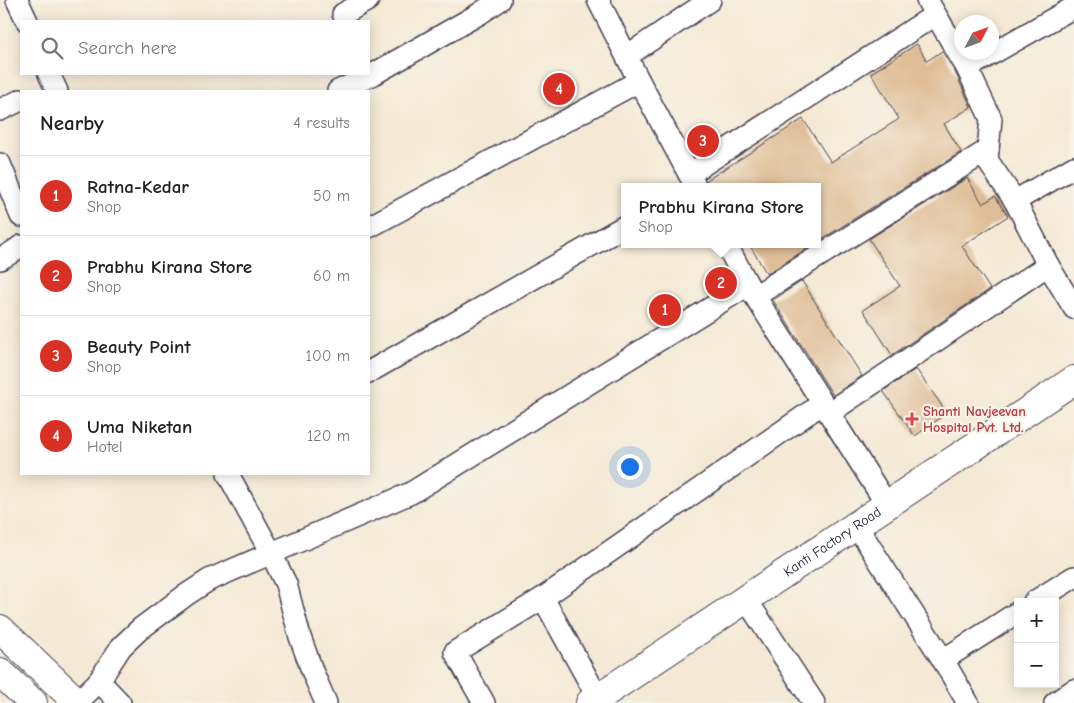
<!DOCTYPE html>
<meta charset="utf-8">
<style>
body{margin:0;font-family:"Comic Neue",sans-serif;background:#f6f6f6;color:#222}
.controls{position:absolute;right:15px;bottom:15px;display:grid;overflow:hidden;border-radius:0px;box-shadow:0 2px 12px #0003}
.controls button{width:45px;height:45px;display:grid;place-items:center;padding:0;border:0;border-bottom:1px solid #e0e0e0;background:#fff;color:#222;font:25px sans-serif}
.compass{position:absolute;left:954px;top:15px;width:45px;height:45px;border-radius:50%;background:#fff;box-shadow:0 2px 12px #0003;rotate:49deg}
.you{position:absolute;left:629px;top:466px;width:18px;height:18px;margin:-12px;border:4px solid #fff;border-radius:50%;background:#1a73e8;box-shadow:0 0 0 8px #1a73e833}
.badge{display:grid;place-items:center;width:32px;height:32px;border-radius:50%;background:#d93025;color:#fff;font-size:16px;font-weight:700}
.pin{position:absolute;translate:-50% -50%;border:2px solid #fff;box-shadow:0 1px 5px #0006}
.popup{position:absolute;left:621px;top:183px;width:200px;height:65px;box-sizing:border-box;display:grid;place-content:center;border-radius:0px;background:#fff;filter:drop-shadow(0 1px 4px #0005);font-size:16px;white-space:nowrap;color:#767676}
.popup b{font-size:19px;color:#222}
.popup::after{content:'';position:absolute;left:50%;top:100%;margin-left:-10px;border:10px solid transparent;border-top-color:#fff}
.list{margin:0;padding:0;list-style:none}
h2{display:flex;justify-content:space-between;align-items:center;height:65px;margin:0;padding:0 20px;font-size:21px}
h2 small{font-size:16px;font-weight:400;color:#767676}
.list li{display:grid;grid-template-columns:32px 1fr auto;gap:15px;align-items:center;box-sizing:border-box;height:80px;padding:0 20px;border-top:1px solid #e0e0e0}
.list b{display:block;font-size:19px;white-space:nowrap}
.list p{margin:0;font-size:16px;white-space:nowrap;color:#767676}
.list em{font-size:16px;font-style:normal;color:#767676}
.icon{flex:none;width:28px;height:28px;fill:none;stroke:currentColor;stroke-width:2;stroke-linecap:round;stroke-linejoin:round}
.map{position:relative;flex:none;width:1074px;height:703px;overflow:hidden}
.search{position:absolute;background:#fff;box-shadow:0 2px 12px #0003;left:20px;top:20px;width:350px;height:55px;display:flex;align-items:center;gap:12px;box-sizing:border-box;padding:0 18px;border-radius:0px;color:#767676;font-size:19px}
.panel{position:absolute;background:#fff;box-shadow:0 2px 12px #0003;left:20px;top:90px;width:350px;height:385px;border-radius:0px}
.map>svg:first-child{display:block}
.building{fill:#dfbd96}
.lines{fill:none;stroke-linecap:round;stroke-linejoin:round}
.street-casing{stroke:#424052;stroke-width:24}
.secondary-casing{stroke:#424052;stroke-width:30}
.highway-casing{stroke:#424052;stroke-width:30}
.street{stroke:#fff;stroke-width:21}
.secondary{stroke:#fff;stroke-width:28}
.highway{stroke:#fff;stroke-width:28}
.health-dot{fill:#e0444e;stroke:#f7f3e8;stroke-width:2}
.labels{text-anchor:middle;stroke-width:4.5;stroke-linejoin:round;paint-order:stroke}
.health-label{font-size:14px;font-weight:bold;fill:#be3a42;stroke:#f7f3e8;text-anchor:start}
.street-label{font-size:14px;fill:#22223b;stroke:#f7f3e8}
</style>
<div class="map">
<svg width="1074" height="703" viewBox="0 0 1074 703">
<rect width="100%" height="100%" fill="#f7f3e8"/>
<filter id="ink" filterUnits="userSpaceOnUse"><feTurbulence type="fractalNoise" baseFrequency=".02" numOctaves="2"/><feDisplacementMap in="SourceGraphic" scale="10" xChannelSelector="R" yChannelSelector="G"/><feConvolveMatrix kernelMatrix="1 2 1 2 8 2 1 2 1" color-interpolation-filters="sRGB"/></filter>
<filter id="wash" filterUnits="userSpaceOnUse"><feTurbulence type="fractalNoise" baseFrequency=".0096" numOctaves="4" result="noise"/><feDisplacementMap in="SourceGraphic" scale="20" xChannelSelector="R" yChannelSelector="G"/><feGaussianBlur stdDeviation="1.12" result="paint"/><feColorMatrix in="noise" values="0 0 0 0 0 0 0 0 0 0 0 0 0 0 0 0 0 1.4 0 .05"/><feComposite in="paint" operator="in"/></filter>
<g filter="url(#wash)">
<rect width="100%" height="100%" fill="#f5e9d5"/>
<g id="blocks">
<g class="building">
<polygon points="917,44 927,61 942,51 956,74 971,107 944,124 961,152 817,242 817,187 708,187 707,180 803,119 831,162 899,119 871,73"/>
<polygon points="967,178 983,204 995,196 1008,216 962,246 990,289 892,355 863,310 900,286 869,239"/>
<polygon points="749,244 814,244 767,274"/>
<polygon points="802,281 862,376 833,395 773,300"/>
<polygon points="916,369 947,413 915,436 883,391"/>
</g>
</g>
</g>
<g filter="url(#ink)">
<use href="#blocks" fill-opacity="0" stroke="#424052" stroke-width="1"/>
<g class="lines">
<g class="street-casing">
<g id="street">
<polyline points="17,0 27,21"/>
<polyline points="598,0 639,81 696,187"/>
<polyline points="927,0 967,68 991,119 987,160 1015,201"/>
<polyline points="343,14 368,0"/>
<polyline points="627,56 710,0"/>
<polyline points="967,68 1074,7"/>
<polyline points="49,74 57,91"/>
<polyline points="338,91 372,75 479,14 500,0"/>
<polyline points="0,110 21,100"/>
<polyline points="0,164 21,216"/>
<polyline points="1074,167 1015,201 1048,265 1074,308"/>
<polyline points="689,174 935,15"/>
<polyline points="369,227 639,81"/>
<polyline points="726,244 748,285 887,505"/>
<polyline points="0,259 11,253 21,246"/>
<polyline points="755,296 988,150"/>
<polyline points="369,372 625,226"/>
<polyline points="829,413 1048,265"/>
<polyline points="228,474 271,553 286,584 300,637 313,673 326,703"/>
<polyline points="856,525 943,660 968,703"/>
<polyline points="543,598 598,698"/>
<polyline points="746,599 814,703"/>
<polyline points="1034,602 1074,577"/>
<polyline points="943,660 1018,612"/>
<polyline points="99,681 120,703"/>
<polyline points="77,703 99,681 121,647 140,629 186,595 209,580 411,493 748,285"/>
<polyline points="484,703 455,652 543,598 823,403"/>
<polyline points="1055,703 1074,690"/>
</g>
</g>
<g class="secondary-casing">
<g id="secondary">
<path id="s1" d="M590,703L1074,380"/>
</g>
</g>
<g class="highway-casing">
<g id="highway">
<polyline points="0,629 78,703"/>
<polyline points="0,672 33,703"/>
</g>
</g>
<use href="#street" class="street"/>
<use href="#secondary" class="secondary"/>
<use href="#highway" class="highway"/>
</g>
</g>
<path class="health-dot" d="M909.5 411.5h5v5h5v5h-5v5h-5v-5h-5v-5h5z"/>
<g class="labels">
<g class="health-label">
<text x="923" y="416">Shanti Navjeevan<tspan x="923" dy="16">Hospital Pvt. Ltd.</tspan></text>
</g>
<g class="street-label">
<text dy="5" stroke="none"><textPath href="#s1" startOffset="291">Kanti Factory Road</textPath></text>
</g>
</g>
</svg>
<div class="controls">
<button>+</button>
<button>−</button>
</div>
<svg class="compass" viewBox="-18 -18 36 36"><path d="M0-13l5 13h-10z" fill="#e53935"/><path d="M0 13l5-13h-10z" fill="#767676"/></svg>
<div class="you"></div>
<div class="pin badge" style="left:665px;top:310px">1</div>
<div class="pin badge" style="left:721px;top:283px">2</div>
<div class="popup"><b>Prabhu Kirana Store</b>Shop</div>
<div class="pin badge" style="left:703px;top:141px">3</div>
<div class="pin badge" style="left:559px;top:89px">4</div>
<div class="search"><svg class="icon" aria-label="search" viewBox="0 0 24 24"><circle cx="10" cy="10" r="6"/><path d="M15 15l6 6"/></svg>Search here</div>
<section class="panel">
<h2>Nearby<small>4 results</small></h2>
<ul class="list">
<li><span class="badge">1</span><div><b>Ratna-Kedar</b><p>Shop</p></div><em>50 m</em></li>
<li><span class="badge">2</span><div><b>Prabhu Kirana Store</b><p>Shop</p></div><em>60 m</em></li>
<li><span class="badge">3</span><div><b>Beauty Point</b><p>Shop</p></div><em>100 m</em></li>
<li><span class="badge">4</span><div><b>Uma Niketan</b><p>Hotel</p></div><em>120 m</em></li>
</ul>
</section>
</div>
